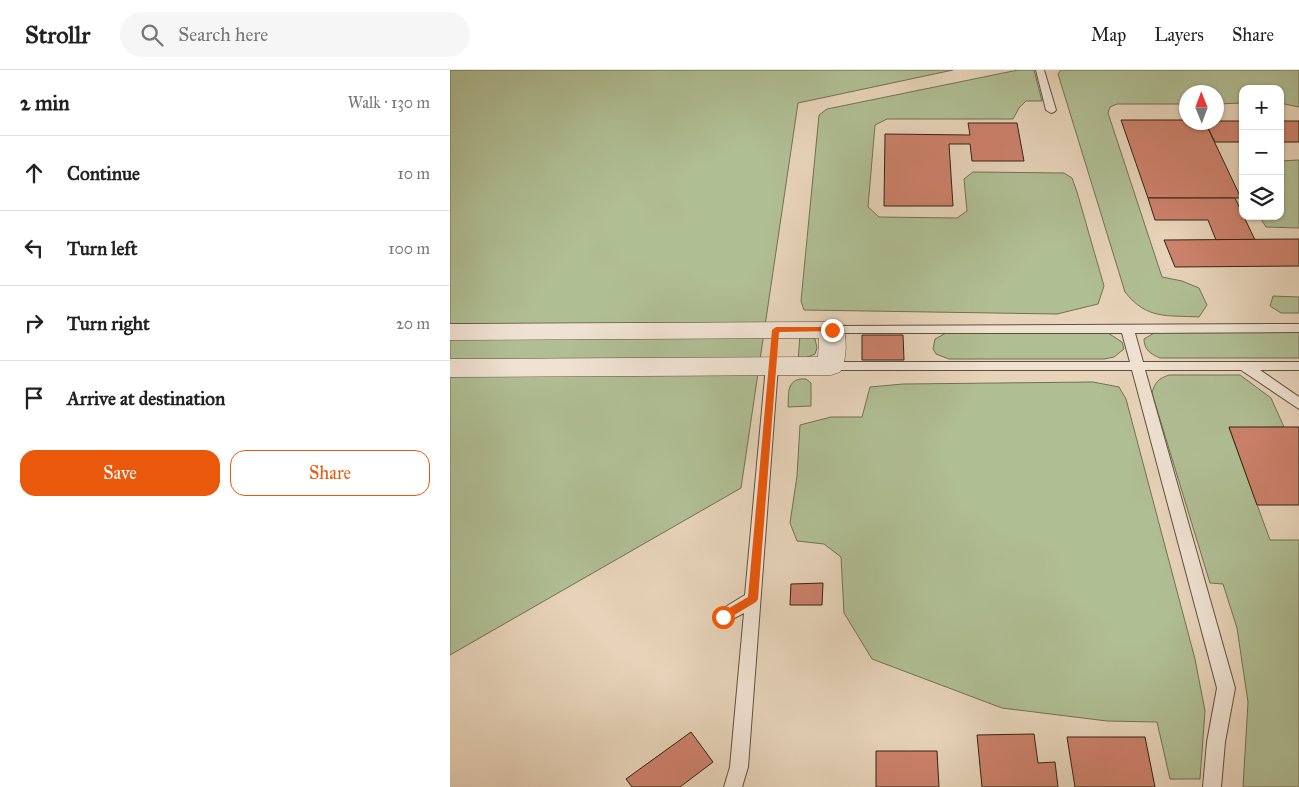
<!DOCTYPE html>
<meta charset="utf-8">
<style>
body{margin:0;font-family:"IM FELL Great Primer",serif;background:#f6f6f6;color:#222}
.controls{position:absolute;right:15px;top:15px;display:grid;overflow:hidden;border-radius:10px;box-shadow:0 1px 4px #0004}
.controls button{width:45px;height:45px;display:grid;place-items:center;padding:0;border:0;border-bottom:1px solid #e0e0e0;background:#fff;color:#222;font:25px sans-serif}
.compass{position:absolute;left:729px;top:15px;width:45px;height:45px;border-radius:50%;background:#fff;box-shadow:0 1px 4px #0004;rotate:359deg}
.stop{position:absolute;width:15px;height:15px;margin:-11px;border:4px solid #ea580c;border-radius:50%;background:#fff}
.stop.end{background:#ea580c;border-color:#fff;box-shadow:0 1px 5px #0008}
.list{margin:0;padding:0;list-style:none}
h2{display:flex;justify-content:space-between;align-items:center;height:65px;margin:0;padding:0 20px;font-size:21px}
h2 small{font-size:16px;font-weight:400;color:#767676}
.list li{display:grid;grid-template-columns:32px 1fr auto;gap:15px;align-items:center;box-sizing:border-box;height:75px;padding:0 20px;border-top:1px solid #e0e0e0}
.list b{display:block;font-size:19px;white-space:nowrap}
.list em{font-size:16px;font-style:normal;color:#767676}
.actions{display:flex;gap:10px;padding:15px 20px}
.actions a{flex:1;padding:11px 0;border:1px solid #ea580c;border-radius:15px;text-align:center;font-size:18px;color:#ea580c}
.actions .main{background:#ea580c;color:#fff}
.icon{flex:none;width:28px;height:28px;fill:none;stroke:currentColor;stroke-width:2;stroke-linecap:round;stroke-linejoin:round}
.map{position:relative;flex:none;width:849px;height:717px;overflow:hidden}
header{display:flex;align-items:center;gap:30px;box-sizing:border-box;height:70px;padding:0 25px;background:#fff;border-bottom:1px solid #e0e0e0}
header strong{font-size:24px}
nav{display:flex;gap:28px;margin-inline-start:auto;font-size:18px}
.search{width:350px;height:45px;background:#f6f6f6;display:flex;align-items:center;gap:12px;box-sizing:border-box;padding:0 18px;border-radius:28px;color:#767676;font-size:19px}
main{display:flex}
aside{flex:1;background:#fff}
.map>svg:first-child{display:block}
.green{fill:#b0be94;stroke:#727152}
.building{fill:#cc816b;stroke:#34240f}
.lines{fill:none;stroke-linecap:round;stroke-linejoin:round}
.service-casing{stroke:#61503a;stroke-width:2}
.minor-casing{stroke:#61503a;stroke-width:1}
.service{fill:#efe2d2;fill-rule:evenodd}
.minor{fill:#efe2d2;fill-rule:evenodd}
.route{fill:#ea580c}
</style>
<header>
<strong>Strollr</strong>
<div class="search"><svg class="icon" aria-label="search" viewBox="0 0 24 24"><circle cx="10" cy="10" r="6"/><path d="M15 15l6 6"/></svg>Search here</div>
<nav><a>Map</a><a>Layers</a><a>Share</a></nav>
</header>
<main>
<aside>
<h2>2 min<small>Walk · 130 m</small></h2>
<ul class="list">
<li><svg class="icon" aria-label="ahead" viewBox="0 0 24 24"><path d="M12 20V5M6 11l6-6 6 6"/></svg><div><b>Continue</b></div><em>10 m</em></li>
<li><svg class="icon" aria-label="left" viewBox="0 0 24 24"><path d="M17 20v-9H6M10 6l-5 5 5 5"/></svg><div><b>Turn left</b></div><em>100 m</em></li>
<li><svg class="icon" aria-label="right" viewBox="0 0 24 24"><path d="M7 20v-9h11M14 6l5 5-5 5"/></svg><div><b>Turn right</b></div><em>20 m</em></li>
<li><svg class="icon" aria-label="arrive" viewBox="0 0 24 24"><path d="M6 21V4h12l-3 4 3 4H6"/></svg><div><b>Arrive at destination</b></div></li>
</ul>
<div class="actions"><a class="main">Save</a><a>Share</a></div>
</aside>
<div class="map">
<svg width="849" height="717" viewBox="0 0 849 717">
<rect width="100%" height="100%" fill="#e7d3b9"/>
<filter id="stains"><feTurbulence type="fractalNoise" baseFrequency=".004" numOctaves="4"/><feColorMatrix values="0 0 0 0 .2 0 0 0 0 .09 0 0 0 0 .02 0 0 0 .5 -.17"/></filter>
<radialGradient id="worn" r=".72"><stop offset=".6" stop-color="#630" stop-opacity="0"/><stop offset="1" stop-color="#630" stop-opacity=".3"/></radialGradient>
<g class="green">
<polygon points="0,0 503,0 348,33 291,418 0,585"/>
<polygon points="568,0 584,0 592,31 576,31 569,38 563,49 437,49 425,55 418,137 429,147 507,148 517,141 514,109 523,102 614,103 622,108 627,122 654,216 648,234 607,244 354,240 351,231 369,45 377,39"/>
<path d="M611,0H849V37L830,33V19H793V33L767,34L766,22H736V34H667L660,37L658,43L712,207L732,211L749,218L757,235L749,247C717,245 697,250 675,222L608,4Z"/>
<polygon points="849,90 849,158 816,157 809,146 830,146 830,91"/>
<polygon points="823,226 849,227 849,243 831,243 820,236"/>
<path d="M706,262H849V288H710C701,284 694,280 694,269Z"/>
<polygon points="496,263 658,263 672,272 674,279 664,287 654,289 499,289 486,284 483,279 485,269"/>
<polygon points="350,265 359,266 365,269 367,278 365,284 348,291"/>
<path d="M719,305H790L821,328L834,357L779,358L820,470H849V717H793L798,632L787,558L773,514L760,513L702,323C705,312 708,309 719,305Z"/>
<path d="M350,309H356L361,313V336L338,337C339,325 336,312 350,309Z"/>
<polygon points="643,312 669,317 676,329 745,589 755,641 750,709 720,709 707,652 657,651 552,638 422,589 394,543 391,487 374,474 347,471 340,453 347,406 350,355 381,347 412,347 420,317 453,314"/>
</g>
<g class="building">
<polygon points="671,50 736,50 736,52 755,52 791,128 698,128"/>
<polygon points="766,51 793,51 793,72 765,72 755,52"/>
<rect x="830" y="51" width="19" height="21"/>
<polygon points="518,53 567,53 574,91 522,91 520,74 499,74 503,136 434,136 435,64 520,65"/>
<polygon points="698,128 785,128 805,170 766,170 758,150 705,150"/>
<polygon points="849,169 849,196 725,197 714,170"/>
<polygon points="412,265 453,265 454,290 412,290"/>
<polygon points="779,357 849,357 849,435 807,435"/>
<polygon points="373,513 372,535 340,535 341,514"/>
<polygon points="241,662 263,692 230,717 182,717 176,709"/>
<polygon points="584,664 588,693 605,692 608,717 532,717 527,665"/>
<polygon points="617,667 695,667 705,717 625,717"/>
<polygon points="426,681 487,681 489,717 426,717"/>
</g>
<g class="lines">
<g class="service-casing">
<g id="service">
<polygon points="586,0 594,0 606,40 604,42 601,43 596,40"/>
<polygon points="849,254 849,262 685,263 693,292 849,292 849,300 810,300 849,327 849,339 791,300 695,300 785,618 775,672 771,717 753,717 757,672 767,618 682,300 381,300 376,299 375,296 376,293 381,292 680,292 672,263 378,263 376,260 382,256"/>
<polygon points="322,292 327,293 328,296 298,697 292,717 274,717 280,697 294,543 273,554 267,552 265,547 267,542 295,525 316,296 317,293"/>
</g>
</g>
<g class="minor-casing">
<path id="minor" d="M382,252L391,254C398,265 397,291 390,302L381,305L0,307V289L368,287L369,268L0,270V254Z"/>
</g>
<use href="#service" class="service"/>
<use href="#minor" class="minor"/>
</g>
<polygon class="route" points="382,257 384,258 384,261 329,262 308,529 306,532 276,550 269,550 269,544 298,527 322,260 326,257"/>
<rect width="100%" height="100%" filter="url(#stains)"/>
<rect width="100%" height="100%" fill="url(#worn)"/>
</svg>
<div class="controls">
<button>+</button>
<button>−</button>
<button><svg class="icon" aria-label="layers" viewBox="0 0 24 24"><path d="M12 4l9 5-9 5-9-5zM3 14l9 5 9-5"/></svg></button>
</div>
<svg class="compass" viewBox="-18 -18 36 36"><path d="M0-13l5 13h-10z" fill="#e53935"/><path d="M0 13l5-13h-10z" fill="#767676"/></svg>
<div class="stop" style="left:273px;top:547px"></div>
<div class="stop end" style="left:382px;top:260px"></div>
</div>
</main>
